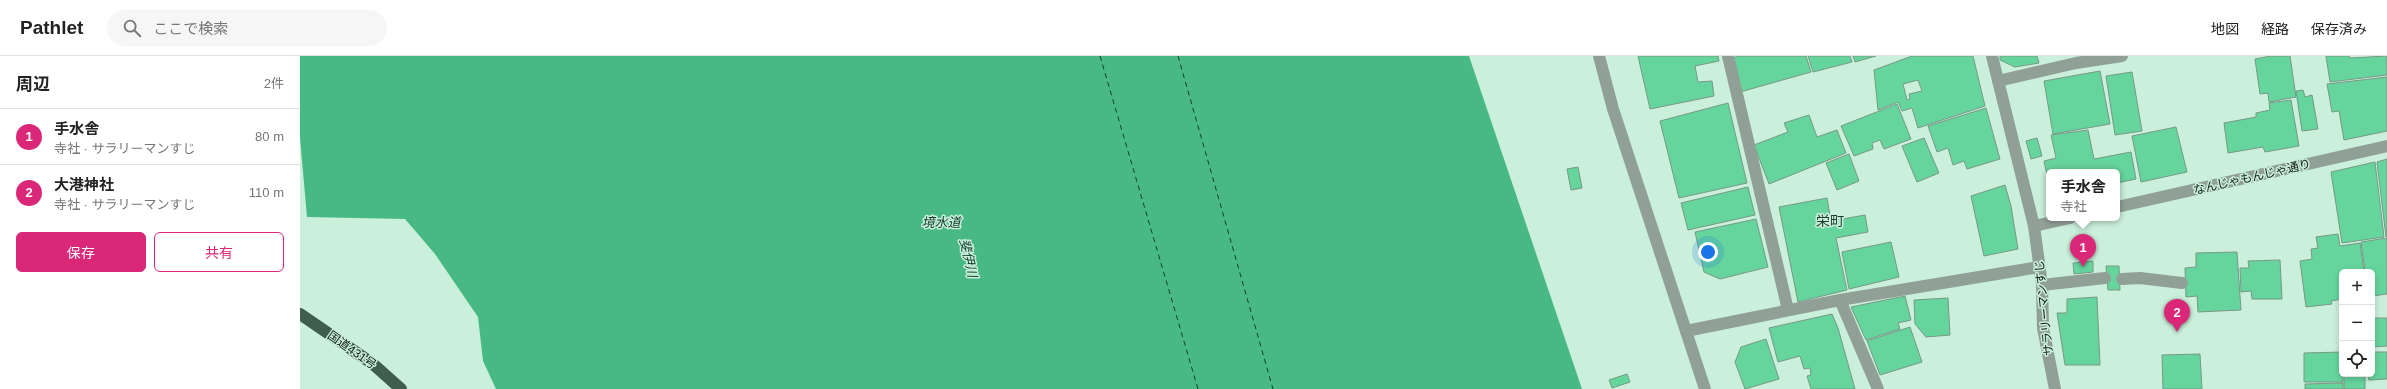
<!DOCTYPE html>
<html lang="ja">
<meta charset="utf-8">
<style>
body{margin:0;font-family:Helvetica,"Noto Sans JP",sans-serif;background:#f6f6f6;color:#222}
.controls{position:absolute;right:12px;bottom:12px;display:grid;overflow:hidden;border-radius:6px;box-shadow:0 2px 6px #0003}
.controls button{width:36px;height:36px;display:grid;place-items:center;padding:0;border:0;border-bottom:1px solid #e0e0e0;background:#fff;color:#222;font:20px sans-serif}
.you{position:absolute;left:1408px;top:196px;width:14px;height:14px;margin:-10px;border:3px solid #fff;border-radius:50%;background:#1a73e8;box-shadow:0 0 0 6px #1a73e833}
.badge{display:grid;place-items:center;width:26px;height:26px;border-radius:50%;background:#db2777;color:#fff;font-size:13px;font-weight:700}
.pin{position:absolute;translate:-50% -33px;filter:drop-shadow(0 1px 2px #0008)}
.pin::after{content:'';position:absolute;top:21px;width:14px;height:12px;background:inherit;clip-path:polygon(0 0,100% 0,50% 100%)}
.popup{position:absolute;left:1746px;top:113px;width:74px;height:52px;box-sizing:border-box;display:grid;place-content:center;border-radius:6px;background:#fff;filter:drop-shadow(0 1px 3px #0005);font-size:13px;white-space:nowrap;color:#767676}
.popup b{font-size:15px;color:#222}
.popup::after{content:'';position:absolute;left:50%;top:100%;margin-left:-8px;border:8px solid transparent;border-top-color:#fff}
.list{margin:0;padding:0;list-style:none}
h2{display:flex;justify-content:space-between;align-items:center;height:52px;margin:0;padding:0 16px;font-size:17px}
h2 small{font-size:13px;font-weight:400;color:#767676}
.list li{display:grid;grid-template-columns:26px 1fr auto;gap:12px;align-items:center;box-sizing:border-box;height:56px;padding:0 16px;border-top:1px solid #e0e0e0}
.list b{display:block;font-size:15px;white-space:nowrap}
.list p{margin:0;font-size:13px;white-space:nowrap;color:#767676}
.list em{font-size:13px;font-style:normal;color:#767676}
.actions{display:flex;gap:8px;padding:12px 16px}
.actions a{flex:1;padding:9px 0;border:1px solid #db2777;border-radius:6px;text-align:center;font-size:14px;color:#db2777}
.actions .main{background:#db2777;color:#fff}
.icon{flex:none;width:22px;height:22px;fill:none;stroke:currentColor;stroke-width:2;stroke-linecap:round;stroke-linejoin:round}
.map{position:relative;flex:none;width:2087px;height:333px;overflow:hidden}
header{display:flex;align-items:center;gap:24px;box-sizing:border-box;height:56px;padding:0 20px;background:#fff;border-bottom:1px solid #e0e0e0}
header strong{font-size:19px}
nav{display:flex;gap:22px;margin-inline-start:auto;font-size:14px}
.search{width:280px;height:36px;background:#f6f6f6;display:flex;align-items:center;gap:10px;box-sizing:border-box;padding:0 14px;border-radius:22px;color:#767676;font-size:15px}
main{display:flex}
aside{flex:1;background:#fff}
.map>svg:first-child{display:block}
.water{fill:#48b984}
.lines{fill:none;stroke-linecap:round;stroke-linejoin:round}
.ferry{stroke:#11402b;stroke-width:1;stroke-dasharray:5 4;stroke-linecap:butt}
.building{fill:#66d49d;stroke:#769985;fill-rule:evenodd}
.service{stroke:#91a097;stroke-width:12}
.minor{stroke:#91a097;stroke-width:12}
.tertiary{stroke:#91a097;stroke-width:12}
.trunk{stroke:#405e4d;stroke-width:12}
.labels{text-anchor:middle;stroke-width:3;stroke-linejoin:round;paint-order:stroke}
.street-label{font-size:12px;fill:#0c1912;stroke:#caefda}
.water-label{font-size:13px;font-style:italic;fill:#11402b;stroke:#caefda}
.quarter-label{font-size:14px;fill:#1c3c2c;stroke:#caefda}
</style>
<header>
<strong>Pathlet</strong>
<div class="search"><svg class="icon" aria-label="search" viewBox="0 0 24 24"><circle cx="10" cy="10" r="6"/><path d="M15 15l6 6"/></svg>ここで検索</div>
<nav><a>地図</a><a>経路</a><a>保存済み</a></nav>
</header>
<main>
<aside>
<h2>周辺<small>2件</small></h2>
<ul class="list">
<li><span class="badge">1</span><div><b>手水舎</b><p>寺社 · サラリーマンすじ</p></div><em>80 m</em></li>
<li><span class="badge">2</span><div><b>大港神社</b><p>寺社 · サラリーマンすじ</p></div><em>110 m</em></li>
</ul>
<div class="actions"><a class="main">保存</a><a>共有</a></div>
</aside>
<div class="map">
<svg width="2087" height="333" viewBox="0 0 2087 333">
<rect width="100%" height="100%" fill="#caefda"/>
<polygon class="water" points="0,0 1169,0 1282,333 196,333 183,305 178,261 135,198 105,163 7,161 0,82"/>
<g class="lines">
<g class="ferry">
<polyline points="800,0 898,333"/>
<polyline points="878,0 973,333"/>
</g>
</g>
<g class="building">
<polygon points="1338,0 1418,0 1419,5 1395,10 1398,26 1412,25 1414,40 1350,53"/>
<polygon points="1438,0 1506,0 1511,16 1440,36 1433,2"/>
<polygon points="1508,0 1550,0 1552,6 1513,16"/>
<polygon points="1553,0 1576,0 1555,6"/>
<path d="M1673,0L1685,50L1618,72L1612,52L1602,55L1598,46L1578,54L1574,14L1612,0ZM1618,24L1622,35L1609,38L1610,43L1607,44L1603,28Z"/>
<polygon points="1700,0 1737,0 1739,7 1715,11 1700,4"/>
<polygon points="1971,0 1990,0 1996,41 1969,46 1968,37 1960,38 1955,3"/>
<polygon points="2026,0 2049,0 2050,2 2087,0 2087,19 2030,26"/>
<polygon points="1800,15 1810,68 1753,78 1744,25"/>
<polygon points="1832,16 1842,75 1815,79 1806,20"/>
<polygon points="2087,21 2087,75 2044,84 2039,55 2032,56 2027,28"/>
<polygon points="2003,34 2005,41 2012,39 2018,73 2002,75 1996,35"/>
<polygon points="1991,44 1999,90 1965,96 1963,91 1928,97 1924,67 1956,61 1956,57 1970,54 1969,47"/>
<polygon points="1428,47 1447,127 1379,142 1360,65"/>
<polygon points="1597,48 1611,83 1584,93 1580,84 1572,87 1573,93 1554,100 1541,70"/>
<polygon points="1686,52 1700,103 1667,113 1664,105 1653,109 1648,92 1637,96 1628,70"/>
<polygon points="1509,59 1517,81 1537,74 1546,97 1469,128 1454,89 1488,76 1484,67"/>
<polygon points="1876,71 1887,116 1841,126 1832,80"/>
<polygon points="1788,74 1794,103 1831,96 1836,123 1817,127 1817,116 1749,116 1749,128 1744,105 1756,102 1751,79"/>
<polygon points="1624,82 1639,117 1617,126 1602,90"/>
<polygon points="1737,82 1742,100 1731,103 1726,85"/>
<polygon points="1549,98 1559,125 1537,134 1526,107"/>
<polygon points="2087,103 2087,181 2086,181 2077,106"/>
<polygon points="2075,106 2084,181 2042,187 2031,116"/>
<polygon points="1278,111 1282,132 1271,134 1267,113"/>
<polygon points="1705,129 1711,150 1718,193 1684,200 1671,140"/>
<polygon points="1448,131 1455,159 1388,174 1381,147"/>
<polygon points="1527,142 1531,165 1565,159 1568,176 1536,182 1547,234 1498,246 1479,151"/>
<polygon points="1456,163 1468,211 1420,223 1404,216 1395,176"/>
<polygon points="2038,178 2040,190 2060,187 2064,216 2042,216 2042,243 2031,245 2032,248 2006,251 2000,205 2012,203 2011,193 2018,192 2016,181"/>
<polygon points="2087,182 2087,238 2072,240 2072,216 2065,216 2061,186"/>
<polygon points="1591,186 1599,221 1549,233 1542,196"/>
<polygon points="1937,196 1941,254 1898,256 1897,240 1886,241 1885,212 1896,211 1896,197"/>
<polygon points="1980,204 1982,243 1952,243 1951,235 1941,236 1940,212 1949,212 1948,205"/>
<polygon points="1793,205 1793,216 1774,218 1773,207"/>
<polygon points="1806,210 1819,210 1820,234 1808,234"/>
<polygon points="1605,240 1611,264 1598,267 1600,273 1566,284 1551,251"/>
<polygon points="1797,241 1800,309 1765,309 1757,257 1767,257 1767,243"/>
<polygon points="1648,242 1650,279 1626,281 1615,268 1614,244"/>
<polygon points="1532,258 1538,272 1555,333 1511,333 1507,320 1511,319 1510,312 1504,313 1500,300 1478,306 1469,272"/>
<polygon points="2072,262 2087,262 2087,290 2072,291"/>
<polygon points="1610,271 1622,306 1580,319 1567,285"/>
<polygon points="1466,283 1479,323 1445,333 1435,306 1441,291"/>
<polygon points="2042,296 2043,326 2004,326 2004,297"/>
<polygon points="2072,296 2087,296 2087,323 2069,324 2068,318 2072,318"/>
<polygon points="1900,298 1902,333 1863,333 1862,299"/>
<polygon points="1327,318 1330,326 1312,332 1309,324"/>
<rect x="2044" y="318" width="21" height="15"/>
<polygon points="2043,327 2043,333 2005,333 2005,328"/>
</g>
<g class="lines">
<g class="service">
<polyline points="1428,0 1488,254"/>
<polyline points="1698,25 1776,7 1822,0"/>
<polyline points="1822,223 1840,222 1882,227"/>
<polyline points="1742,229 1805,222"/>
</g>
<g class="minor">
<polyline points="1692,0 1734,170 1742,229 1743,272 1755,333"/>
<polyline points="1817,151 2087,90"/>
<polyline points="1734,170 1770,162"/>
<polyline points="1540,244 1578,333"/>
<polyline points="1386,275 1540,244 1739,211"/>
</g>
<polyline class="tertiary" points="1299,0 1313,53 1405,333"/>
<polyline class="trunk" points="0,258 73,308 101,333"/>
</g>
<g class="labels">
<g class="street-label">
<text transform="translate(1952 121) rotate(-13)" y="4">なんじゃもんじゃ通り</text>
<text transform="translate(1744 252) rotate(-96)" y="4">サラリーマンすじ</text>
<text transform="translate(52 294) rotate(35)" y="4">国道431号</text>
</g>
<g class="water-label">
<text x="641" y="171">境水道</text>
<text transform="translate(669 202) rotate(77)" y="5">斐伊川</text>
</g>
<g class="quarter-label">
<text x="1530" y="170">栄町</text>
</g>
</g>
</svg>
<div class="controls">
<button>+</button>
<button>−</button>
<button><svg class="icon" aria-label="locate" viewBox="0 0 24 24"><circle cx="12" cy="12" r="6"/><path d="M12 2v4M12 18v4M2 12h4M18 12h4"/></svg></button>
</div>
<div class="you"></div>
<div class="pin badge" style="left:1783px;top:211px">1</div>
<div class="popup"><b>手水舎</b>寺社</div>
<div class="pin badge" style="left:1877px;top:276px">2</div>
</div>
</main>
